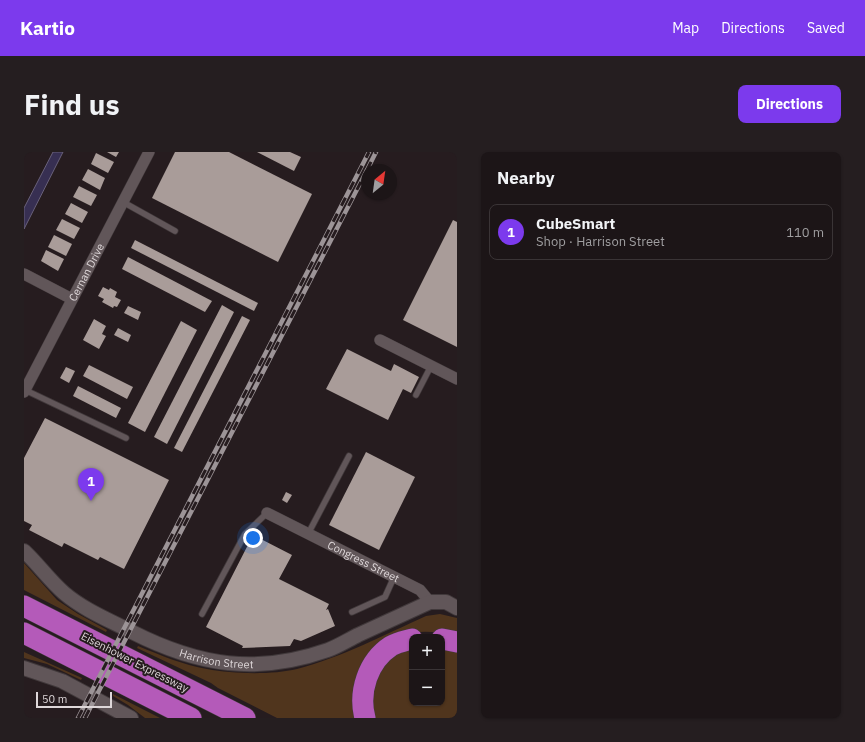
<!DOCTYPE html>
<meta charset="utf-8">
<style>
body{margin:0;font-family:"IBM Plex Sans",sans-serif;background:#251e20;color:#f1f3f6}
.controls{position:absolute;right:12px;bottom:12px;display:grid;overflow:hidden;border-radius:8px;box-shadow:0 1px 3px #0004}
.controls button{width:36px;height:36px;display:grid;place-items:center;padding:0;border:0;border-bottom:1px solid #3a3436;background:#1c1517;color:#f1f3f6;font:20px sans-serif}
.compass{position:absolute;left:337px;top:12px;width:36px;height:36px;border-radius:50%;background:#1c1517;box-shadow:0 1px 3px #0004;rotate:29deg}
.scale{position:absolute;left:12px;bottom:10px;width:76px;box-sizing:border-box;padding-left:4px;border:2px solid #ded7d9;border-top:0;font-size:11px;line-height:14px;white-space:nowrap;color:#ded7d9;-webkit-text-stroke:3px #261c1f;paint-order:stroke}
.you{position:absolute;left:229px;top:386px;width:14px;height:14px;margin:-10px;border:3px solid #fff;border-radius:50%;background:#1a73e8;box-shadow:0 0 0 6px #1a73e833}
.badge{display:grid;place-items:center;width:26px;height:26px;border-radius:50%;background:#7c3aed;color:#fff;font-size:13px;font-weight:700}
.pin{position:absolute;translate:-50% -33px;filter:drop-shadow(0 1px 2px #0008)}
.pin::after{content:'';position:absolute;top:21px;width:14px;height:12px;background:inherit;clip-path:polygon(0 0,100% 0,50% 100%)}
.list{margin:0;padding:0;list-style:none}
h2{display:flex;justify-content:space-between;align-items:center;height:52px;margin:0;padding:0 16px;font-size:17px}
h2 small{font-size:13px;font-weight:400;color:#a09fa1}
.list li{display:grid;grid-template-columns:26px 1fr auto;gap:12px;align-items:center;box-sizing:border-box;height:56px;margin:0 8px 8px;padding:0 8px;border:1px solid #3a3436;border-radius:8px}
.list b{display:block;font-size:15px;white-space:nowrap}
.list p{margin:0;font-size:13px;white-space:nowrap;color:#a09fa1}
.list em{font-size:13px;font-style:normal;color:#a09fa1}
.map{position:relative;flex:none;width:433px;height:566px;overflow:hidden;border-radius:8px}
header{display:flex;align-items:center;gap:24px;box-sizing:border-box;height:56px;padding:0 20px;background:#7c3aed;color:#fff}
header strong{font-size:19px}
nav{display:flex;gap:22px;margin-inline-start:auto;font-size:14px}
.intro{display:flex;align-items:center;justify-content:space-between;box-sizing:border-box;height:96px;padding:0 24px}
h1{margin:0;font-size:28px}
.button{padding:10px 18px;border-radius:8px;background:#7c3aed;color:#fff;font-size:14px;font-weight:700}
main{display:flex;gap:24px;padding:0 24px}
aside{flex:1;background:#1c1517;border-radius:8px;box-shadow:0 1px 3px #0004}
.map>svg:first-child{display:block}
.green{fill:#50351d}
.water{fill:#372f52;stroke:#69617a}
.building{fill:#a99c99}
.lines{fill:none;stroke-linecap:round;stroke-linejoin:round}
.service-casing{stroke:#41393b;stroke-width:7}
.minor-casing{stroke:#41393b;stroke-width:12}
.tertiary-casing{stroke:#41393b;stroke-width:16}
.motorway-casing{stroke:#41393b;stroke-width:22}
.service{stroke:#615659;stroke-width:5.5}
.minor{stroke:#615659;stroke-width:11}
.tertiary{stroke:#615659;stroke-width:14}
.motorway{stroke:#b45ab9;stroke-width:21}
.rail-casing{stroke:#9c9497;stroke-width:4.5}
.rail{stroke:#261c1f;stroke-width:3;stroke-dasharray:9;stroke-linecap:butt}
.labels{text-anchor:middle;stroke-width:4;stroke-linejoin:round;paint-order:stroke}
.street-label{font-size:11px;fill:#ded7d9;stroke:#261c1f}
</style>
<header>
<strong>Kartio</strong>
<nav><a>Map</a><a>Directions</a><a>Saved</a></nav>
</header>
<div class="intro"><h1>Find us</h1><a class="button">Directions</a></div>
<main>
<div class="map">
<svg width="433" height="566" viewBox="0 0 433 566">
<rect width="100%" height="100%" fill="#261c1f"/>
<g class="green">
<polygon points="0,411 33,448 54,462 83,478 82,480 0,438"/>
<path d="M416,462L433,466V484C418,481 403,478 388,481C380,482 372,487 364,490L336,566H253L194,536L187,531L113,496L114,494C136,503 159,513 183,517C209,522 248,523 273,517C316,506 362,482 402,464Z"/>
<polygon points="418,494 433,498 433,566 350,566 348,534 367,503 388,495 388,551 418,551"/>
<polygon points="0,500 58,526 57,528 23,512 0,506"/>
<polygon points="89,542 136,566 121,566 104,553 89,544"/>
</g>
<polygon class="water" points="29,0 39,0 0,77 0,56"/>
<g class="building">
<polygon points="83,0 95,0 92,5"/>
<polygon points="151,0 205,0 288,42 254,110 128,46"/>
<polygon points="233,0 266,0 277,5 270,19"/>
<polygon points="72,1 90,10 84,21 67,12"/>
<polygon points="64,17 81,26 76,38 58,28"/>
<polygon points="55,34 73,43 67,54 49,45"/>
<polygon points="47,51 64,60 58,71 41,62"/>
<polygon points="38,67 56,76 50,87 32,78"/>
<polygon points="429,68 433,70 433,195 379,168"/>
<polygon points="30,83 48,92 42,104 24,95"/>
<polygon points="111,88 234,151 230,159 107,96"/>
<polygon points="22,98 40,107 34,119 17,109"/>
<polygon points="104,105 188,149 181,160 98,117"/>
<polygon points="79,135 85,138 86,136 93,140 91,145 97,148 93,155 90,154 89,156 78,150 80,147 74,144"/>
<polygon points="198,153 210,160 143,292 130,285"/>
<polygon points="104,154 117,160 114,168 100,161"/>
<polygon points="218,164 226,168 158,300 150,296"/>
<polygon points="70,167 82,174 78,182 82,184 75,197 59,188"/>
<polygon points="157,169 173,178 121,280 104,271"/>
<polygon points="94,176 107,183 104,190 90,183"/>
<polygon points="323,197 367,219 370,212 395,225 387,241 379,237 364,268 302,237"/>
<polygon points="65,213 109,235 103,247 59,224"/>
<polygon points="42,215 51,219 45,231 36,226"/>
<polygon points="54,234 97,256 92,266 49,244"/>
<polygon points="21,266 145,328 100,417 76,405 74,408 40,391 38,395 5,378 8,373 0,369 0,306"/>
<polygon points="342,300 391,325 355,398 305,373"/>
<polygon points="262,340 268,343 263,351 258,348"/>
<polygon points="229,383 268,403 255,427 305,452 302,458 304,457 311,474 277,489 270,487 266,494 218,496 219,494 182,475"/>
</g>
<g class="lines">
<g class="service-casing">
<g id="service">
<polyline points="99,50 151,79"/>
<polyline points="1,238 102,286"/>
<polyline points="392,243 407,214"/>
<polyline points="284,382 325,304"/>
<polyline points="328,460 361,445 370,425"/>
<polyline points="178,462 221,382 243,361"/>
</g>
</g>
<g class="minor-casing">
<g id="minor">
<polyline points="0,122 48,147"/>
<polyline points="356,188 433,227"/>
<path id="s1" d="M0,240L125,0"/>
<path id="s2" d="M243,361L396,438L406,450"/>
</g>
</g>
<g class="tertiary-casing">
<g id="tertiary">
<path id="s3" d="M0,399C14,412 25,428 40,441C60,458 85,468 108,480C175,514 233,523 304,498C315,494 324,488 334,483C358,472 382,461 406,450H422L433,456"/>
<polyline points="0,516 38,529 107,566"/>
</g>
</g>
<g class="motorway-casing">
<g id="motorway">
<polyline points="0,454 221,566"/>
<polyline points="0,481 167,566"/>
<polyline points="418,487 433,490"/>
<path d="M341,566C334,540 344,509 367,494C374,490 381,489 388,487"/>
</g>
</g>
<use href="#service" class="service"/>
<use href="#minor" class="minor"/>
<use href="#tertiary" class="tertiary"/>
<use href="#motorway" class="motorway"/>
<g class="rail-casing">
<g id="rail">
<polyline points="343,18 352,0"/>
<polyline points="54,566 345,0"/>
<polyline points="61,566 343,18"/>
</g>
</g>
<use href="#rail" class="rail"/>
</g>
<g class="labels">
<g class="street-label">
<text dy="4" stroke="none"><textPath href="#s1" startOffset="135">Cernan Drive</textPath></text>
<text dy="4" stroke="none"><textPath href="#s2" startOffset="108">Congress Street</textPath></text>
<text dy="4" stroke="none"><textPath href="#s3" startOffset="226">Harrison Street</textPath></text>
<text transform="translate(111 510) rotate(27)" y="4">Eisenhower Expressway</text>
</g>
</g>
</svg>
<div class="controls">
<button>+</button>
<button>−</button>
</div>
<svg class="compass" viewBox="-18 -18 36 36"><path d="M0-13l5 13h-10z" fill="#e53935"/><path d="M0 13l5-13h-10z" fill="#a09fa1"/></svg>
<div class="scale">50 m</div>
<div class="you"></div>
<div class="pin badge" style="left:67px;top:349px">1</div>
</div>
<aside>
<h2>Nearby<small></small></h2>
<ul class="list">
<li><span class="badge">1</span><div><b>CubeSmart</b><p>Shop · Harrison Street</p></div><em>110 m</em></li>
</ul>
</aside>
</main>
